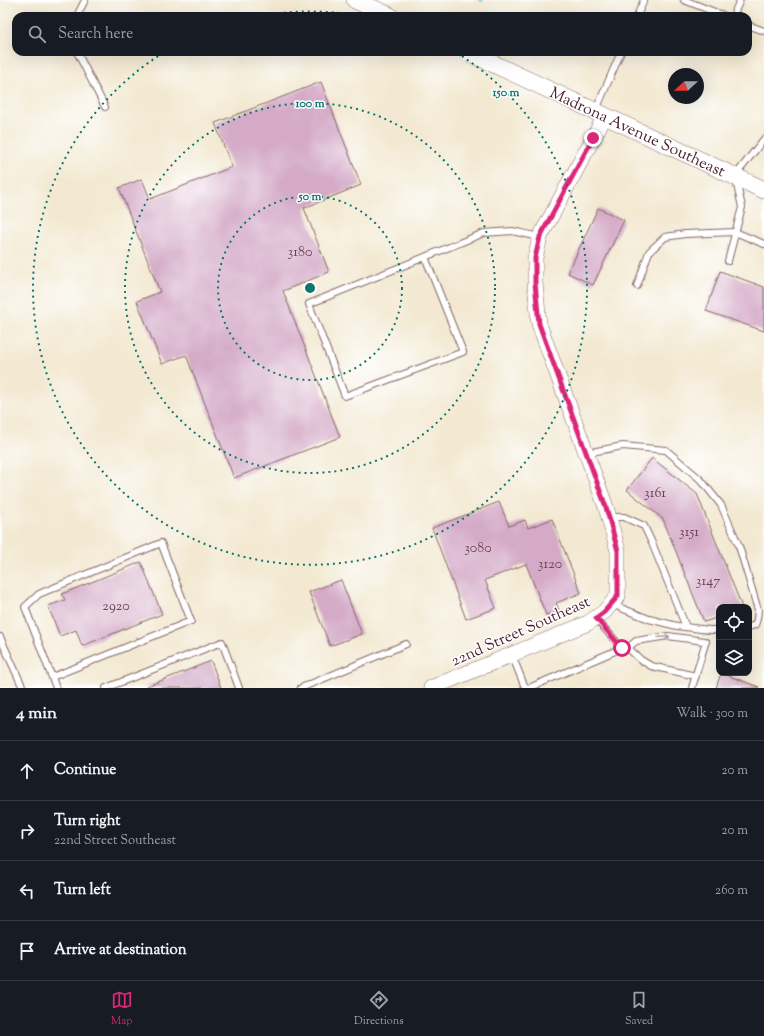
<!DOCTYPE html>
<meta charset="utf-8">
<style>
body{margin:0;font-family:"Sorts Mill Goudy",serif;background:#20242c;color:#f1f3f6}
.controls{position:absolute;right:12px;bottom:12px;display:grid;overflow:hidden;border-radius:8px;box-shadow:0 4px 16px #0002}
.controls button{width:36px;height:36px;display:grid;place-items:center;padding:0;border:0;border-bottom:1px solid #363941;background:#171b24;color:#f1f3f6;font:20px sans-serif}
.compass{position:absolute;left:668px;top:68px;width:36px;height:36px;border-radius:50%;background:#171b24;box-shadow:0 4px 16px #0002;rotate:248deg}
.stop{position:absolute;width:12px;height:12px;margin:-9px;border:3px solid #db2777;border-radius:50%;background:#fff}
.stop.end{background:#db2777;border-color:#fff;box-shadow:0 1px 4px #0008}
.list{margin:0;padding:0;list-style:none}
h2{display:flex;justify-content:space-between;align-items:center;height:52px;margin:0;padding:0 16px;font-size:17px}
h2 small{font-size:13px;font-weight:400;color:#9ea1a6}
.list li{display:grid;grid-template-columns:26px 1fr auto;gap:12px;align-items:center;box-sizing:border-box;height:60px;padding:0 16px;border-top:1px solid #363941}
.list b{display:block;font-size:15px;white-space:nowrap}
.list p{margin:0;font-size:13px;white-space:nowrap;color:#9ea1a6}
.list em{font-size:13px;font-style:normal;color:#9ea1a6}
.icon{flex:none;width:22px;height:22px;fill:none;stroke:currentColor;stroke-width:2;stroke-linecap:round;stroke-linejoin:round}
.map{position:relative;flex:none;width:764px;height:688px;overflow:hidden}
.search{position:absolute;background:#171b24;box-shadow:0 4px 16px #0002;left:12px;right:12px;top:12px;height:44px;display:flex;align-items:center;gap:10px;box-sizing:border-box;padding:0 14px;border-radius:12px;color:#9ea1a6;font-size:15px}
.sheet{height:292px;background:#171b24}
nav{display:flex;justify-content:space-around;align-items:center;box-sizing:border-box;height:56px;border-top:1px solid #363941;background:#171b24;font-size:11px;color:#9ea1a6}
nav a{display:grid;justify-items:center;gap:2px}
nav .on{color:#db2777}
.map>svg:first-child{display:block}
.lines{fill:none;stroke-linecap:round;stroke-linejoin:round}
.stream{stroke:#57c3d1;stroke-width:3.5}
.building{fill:#d4aac7}
.service-casing{stroke:#856665;stroke-width:8}
.tertiary-casing{stroke:#856665;stroke-width:16}
.secondary-casing{stroke:#856665;stroke-width:18}
.service{stroke:#fff;stroke-width:6}
.tertiary{stroke:#fff;stroke-width:15}
.secondary{stroke:#fff;stroke-width:17}
.oneway{stroke:#ae9aa0}
.route{stroke:#db2777;stroke-width:5}
.ring{fill:none;stroke:#0f766e;stroke-width:2;stroke-dasharray:2 4}
.labels{text-anchor:middle;stroke-width:3;stroke-linejoin:round;paint-order:stroke}
.number-label{font-size:14px;fill:#6c4252}
.street-label{font-size:16px;fill:#4a1f2b;stroke:#fff}
.centre{fill:#0f766e;stroke:#fff;stroke-width:2}
.ring-label{font-size:12px;text-anchor:middle;font-weight:bold;fill:#0f766e;stroke:#fff;stroke-width:3;stroke-linejoin:round;paint-order:stroke}
</style>
<div class="map">
<svg width="764" height="688" viewBox="0 0 764 688">
<rect width="100%" height="100%" fill="#fff"/>
<filter id="ink" filterUnits="userSpaceOnUse"><feTurbulence type="fractalNoise" baseFrequency=".025" numOctaves="2"/><feDisplacementMap in="SourceGraphic" scale="8" xChannelSelector="R" yChannelSelector="G"/><feConvolveMatrix kernelMatrix="1 2 1 2 8 2 1 2 1" color-interpolation-filters="sRGB"/></filter>
<filter id="wash" filterUnits="userSpaceOnUse"><feTurbulence type="fractalNoise" baseFrequency=".012" numOctaves="4" result="noise"/><feDisplacementMap in="SourceGraphic" scale="16" xChannelSelector="R" yChannelSelector="G"/><feGaussianBlur stdDeviation="0.9" result="paint"/><feColorMatrix in="noise" values="0 0 0 0 0 0 0 0 0 0 0 0 0 0 0 0 0 1.4 0 .05"/><feComposite in="paint" operator="in"/></filter>
<g filter="url(#wash)">
<rect width="100%" height="100%" fill="#f3e9d2"/>
<g class="lines">
<polyline class="stream" points="481,0 482,0"/>
</g>
<g id="blocks">
<g class="building">
<polygon points="321,82 361,185 304,208 329,272 283,291 340,437 234,478 186,355 162,364 137,301 160,292 119,188 142,179 150,199 232,167 215,123"/>
<polygon points="598,208 624,220 593,285 568,273"/>
<polygon points="720,271 764,287 764,331 706,311"/>
<polygon points="652,458 697,494 742,607 719,607 719,617 704,622 663,519 627,490"/>
<polygon points="499,502 509,526 525,520 528,528 552,519 581,593 556,603 559,610 546,615 526,564 485,580 496,608 466,619 432,528"/>
<polygon points="141,562 162,614 82,646 76,630 60,636 48,606 65,600 62,594"/>
<polygon points="341,580 362,634 330,646 309,592"/>
<polygon points="211,661 221,688 145,688 145,687"/>
<polygon points="721,673 759,687 758,688 716,688"/>
</g>
</g>
</g>
<g filter="url(#ink)">
<use href="#blocks" fill-opacity="0" stroke="#856665" stroke-width="1"/>
<g class="lines">
<g class="service-casing">
<g id="service">
<polyline points="684,0 725,16"/>
<polyline points="77,16 85,0"/>
<polyline points="637,16 644,0"/>
<polyline points="733,16 740,0"/>
<polyline points="748,25 764,31"/>
<polyline points="77,52 105,107"/>
<polyline points="596,110 621,52"/>
<polyline points="425,257 463,352 345,396 309,304 484,233 512,231 540,237"/>
<polyline points="728,261 742,207 735,176 764,139"/>
<polyline points="637,286 649,252 665,237 685,234 735,232 764,244"/>
<polyline points="586,453 623,446 666,450 701,480 721,505 739,546 758,610 757,619 755,625 749,627"/>
<polyline points="609,517 624,517 644,526 652,543 686,627"/>
<polyline points="611,604 649,619 677,626 709,630 719,630"/>
<polyline points="0,637 23,688"/>
<polyline points="622,648 628,648 636,641 668,636 704,641 706,642 705,644 692,688"/>
<polyline points="628,648 641,660 651,666 696,676"/>
<polyline points="512,655 524,685 526,687 529,688 622,648 596,619"/>
<polyline points="52,677 191,621 161,543 39,594 25,607 56,688"/>
<polyline points="106,688 222,642 239,688"/>
<polyline points="301,688 406,644"/>
</g>
</g>
<g class="tertiary-casing">
<polyline id="tertiary" points="431,688 588,623 604,612 618,596 618,551 606,507 539,324 535,283 535,258 540,237 605,116"/>
</g>
<g class="secondary-casing">
<g id="secondary">
<polyline points="355,0 390,16"/>
<polyline points="468,52 764,190"/>
</g>
</g>
<use href="#service" class="service"/>
<use href="#tertiary" class="tertiary"/>
<use href="#secondary" class="secondary"/>
</g>
<defs><path id="oneway-shaft" d="M-6 0H5M1.5-3L5.5 0L1.5 3" fill="none" stroke-width="1.6" stroke-linecap="round" stroke-linejoin="round"/></defs>
<use class="oneway" href="#oneway-shaft" transform="translate(664 637) rotate(-3)"/>
</g>
<g class="lines" filter="url(#ink)">
<polyline class="route" points="593,138 540,237 535,258 535,283 539,324 606,507 618,551 618,596 604,612 596,618 622,648"/>
</g>
<g class="ring">
<circle cx="310" cy="288" r="92"/>
<circle cx="310" cy="288" r="185"/>
<path d="M260 16A277 277 0 0 1 360 16M457 53A277 277 0 1 1 163 53"/>
</g>
<g class="labels">
<g class="number-label">
<text x="300" y="256">3180</text>
<text x="655" y="497">3161</text>
<text x="689" y="536">3151</text>
<text x="478" y="552">3080</text>
<text x="550" y="568">3120</text>
<text x="708" y="585">3147</text>
<text x="116" y="610">2920</text>
</g>
<g class="street-label">
<text transform="translate(638 131) rotate(25)" y="6">Madrona Avenue Southeast</text>
<text transform="translate(520 630) rotate(-24)" y="6">22nd Street Southeast</text>
</g>
</g>
<circle cx="310" cy="288" r="6" class="centre"/>
<g class="ring-label">
<text x="506" y="96">150 m</text>
<text x="310" y="107">100 m</text>
<text x="310" y="200">50 m</text>
</g>
</svg>
<div class="controls">
<button><svg class="icon" aria-label="locate" viewBox="0 0 24 24"><circle cx="12" cy="12" r="6"/><path d="M12 2v4M12 18v4M2 12h4M18 12h4"/></svg></button>
<button><svg class="icon" aria-label="layers" viewBox="0 0 24 24"><path d="M12 4l9 5-9 5-9-5zM3 14l9 5 9-5"/></svg></button>
</div>
<svg class="compass" viewBox="-18 -18 36 36"><path d="M0-13l5 13h-10z" fill="#e53935"/><path d="M0 13l5-13h-10z" fill="#9ea1a6"/></svg>
<div class="stop" style="left:622px;top:648px"></div>
<div class="stop end" style="left:593px;top:138px"></div>
<div class="search"><svg class="icon" aria-label="search" viewBox="0 0 24 24"><circle cx="10" cy="10" r="6"/><path d="M15 15l6 6"/></svg>Search here</div>
</div>
<section class="sheet">
<h2>4 min<small>Walk · 300 m</small></h2>
<ul class="list">
<li><svg class="icon" aria-label="ahead" viewBox="0 0 24 24"><path d="M12 20V5M6 11l6-6 6 6"/></svg><div><b>Continue</b></div><em>20 m</em></li>
<li><svg class="icon" aria-label="right" viewBox="0 0 24 24"><path d="M7 20v-9h11M14 6l5 5-5 5"/></svg><div><b>Turn right</b><p>22nd Street Southeast</p></div><em>20 m</em></li>
<li><svg class="icon" aria-label="left" viewBox="0 0 24 24"><path d="M17 20v-9H6M10 6l-5 5 5 5"/></svg><div><b>Turn left</b></div><em>260 m</em></li>
<li><svg class="icon" aria-label="arrive" viewBox="0 0 24 24"><path d="M6 21V4h12l-3 4 3 4H6"/></svg><div><b>Arrive at destination</b></div></li>
</ul>
</section>
<nav>
<a class="on"><svg class="icon" aria-label="map" viewBox="0 0 24 24"><path d="M3 6l6-2 6 2 6-2v14l-6 2-6-2-6 2zM9 4v14M15 6v14"/></svg>Map</a>
<a><svg class="icon" aria-label="directions" viewBox="0 0 24 24"><path d="M12 3l9 9-9 9-9-9zM9 14v-3h6M13 9l2 2-2 2"/></svg>Directions</a>
<a><svg class="icon" aria-label="saved" viewBox="0 0 24 24"><path d="M7 4h10v16l-5-4-5 4z"/></svg>Saved</a>
</nav>
